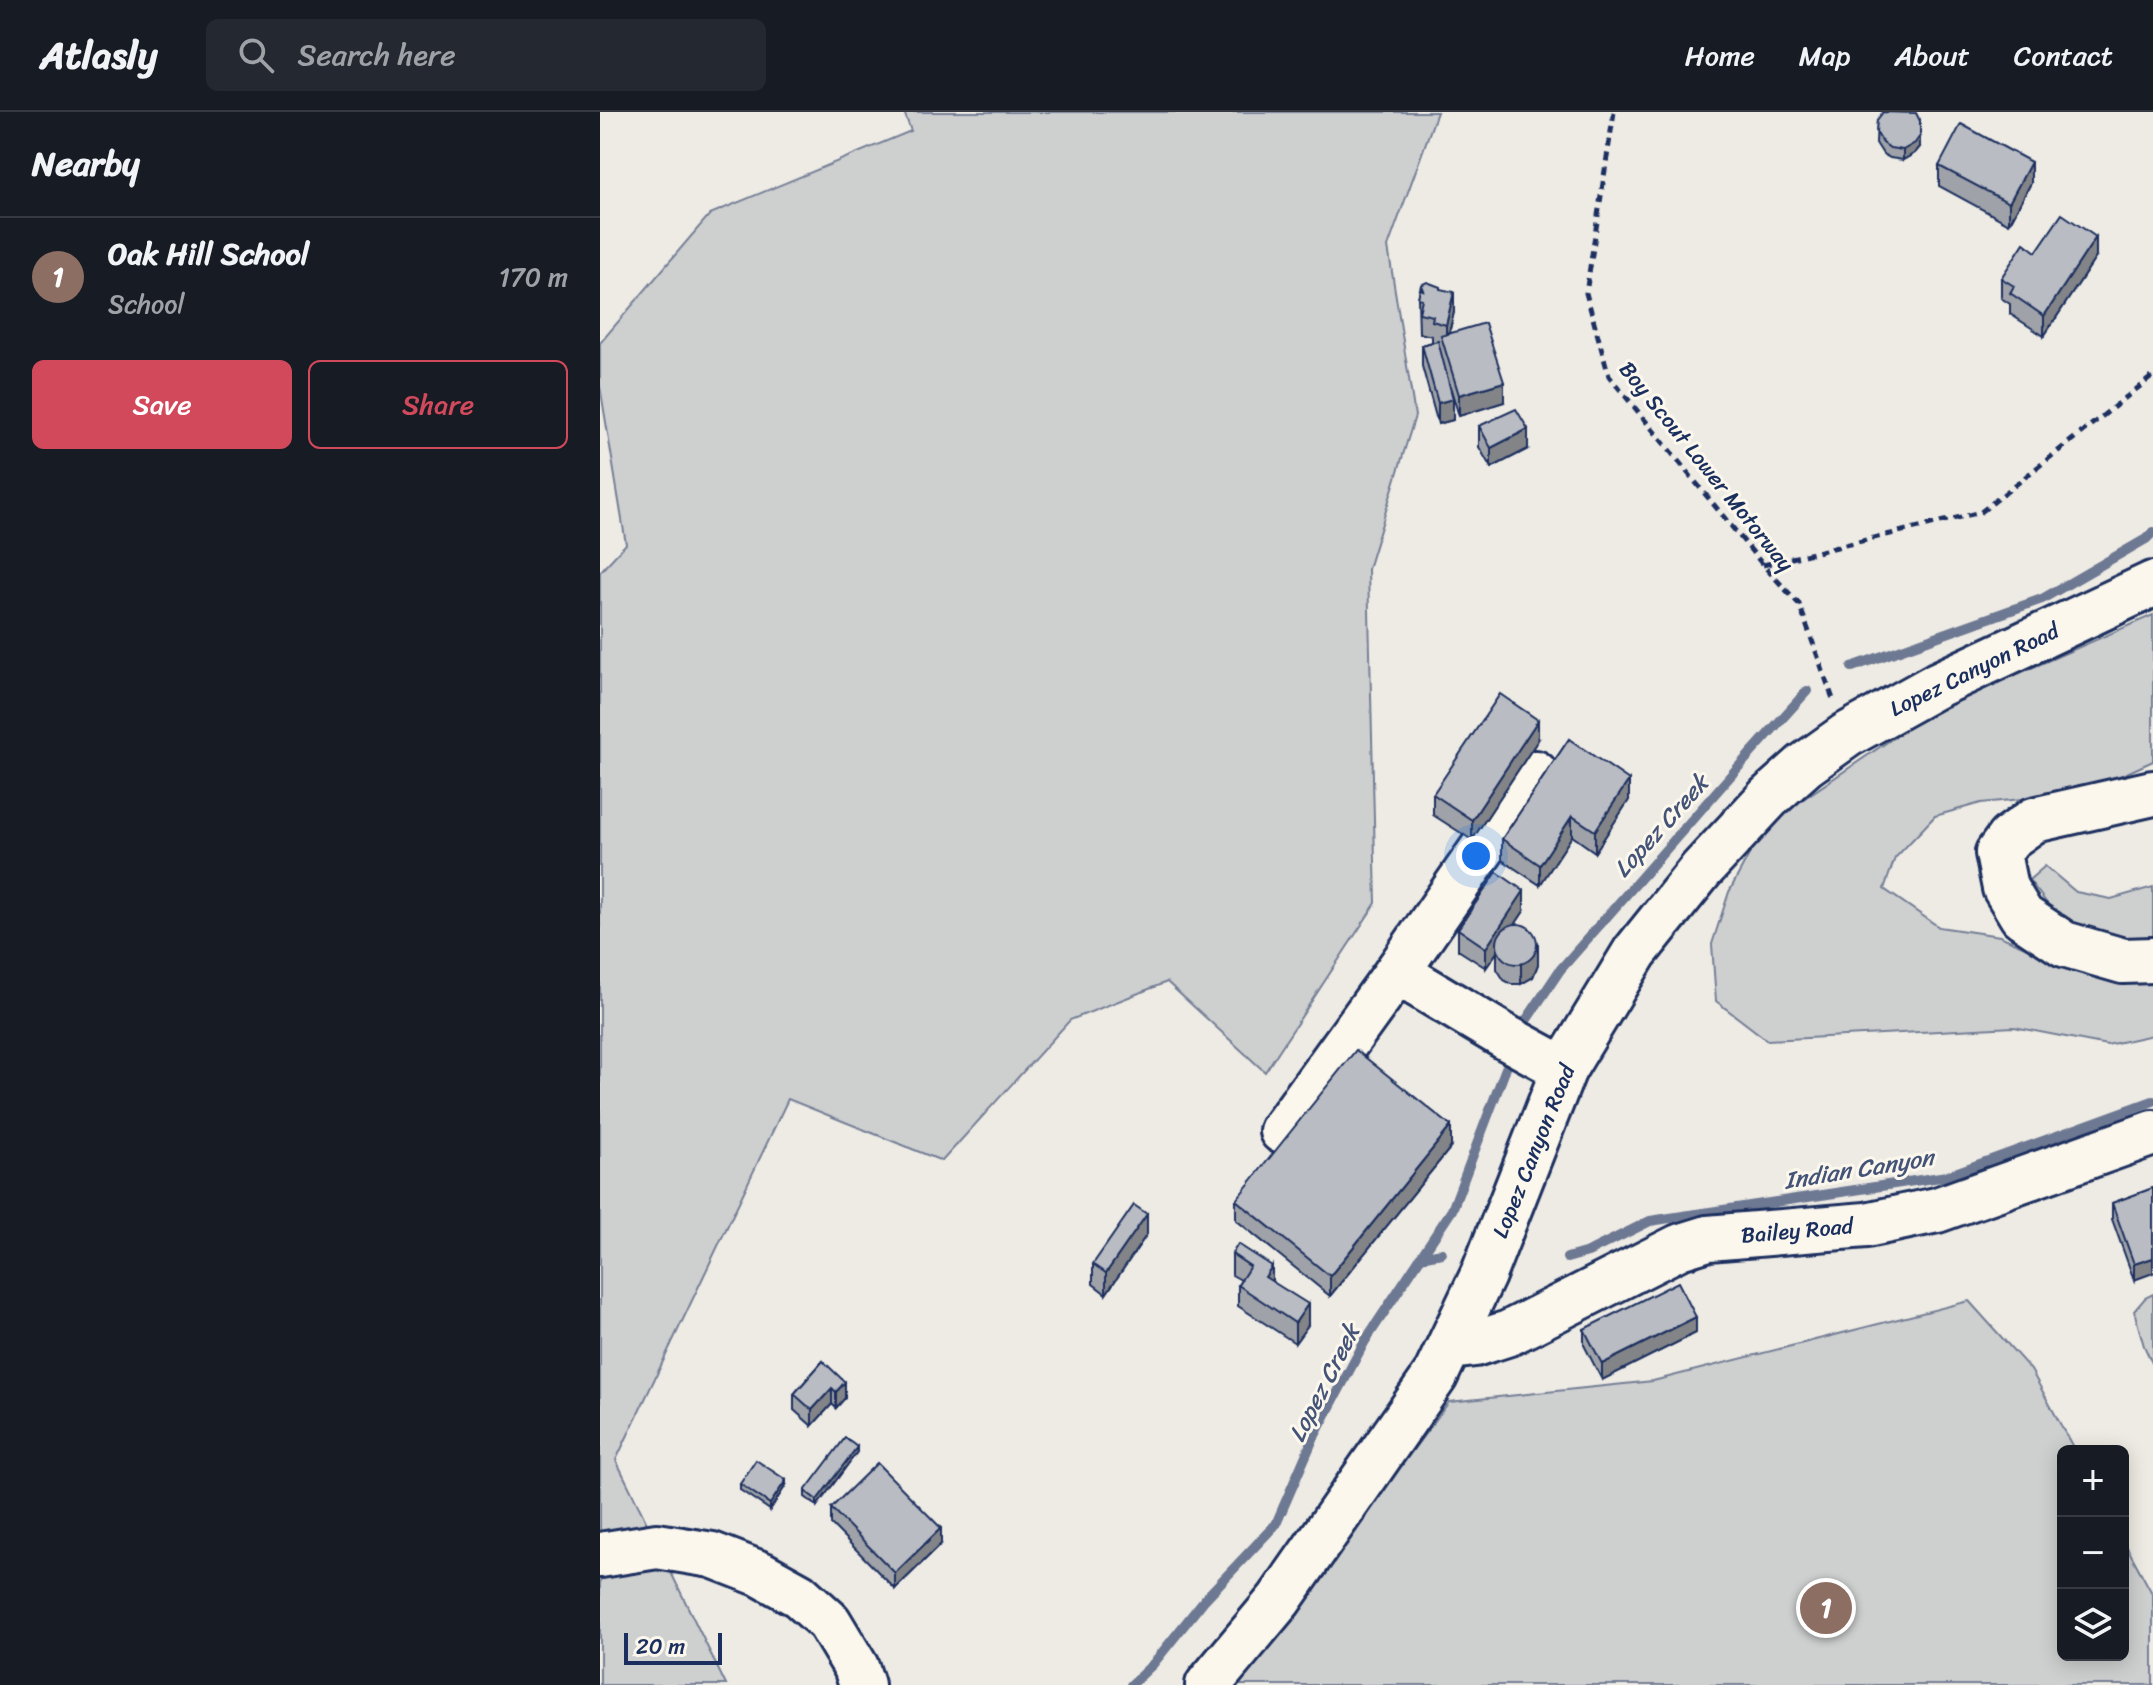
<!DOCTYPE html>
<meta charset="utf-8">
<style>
body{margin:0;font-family:Sriracha,sans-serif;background:#242831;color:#f1f3f6}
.controls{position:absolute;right:24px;bottom:24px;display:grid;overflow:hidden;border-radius:12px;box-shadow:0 4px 20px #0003}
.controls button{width:72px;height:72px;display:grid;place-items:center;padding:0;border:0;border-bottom:2px solid #363941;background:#171b24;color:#f1f3f6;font:40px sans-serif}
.scale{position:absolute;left:24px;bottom:20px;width:98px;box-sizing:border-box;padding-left:8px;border:4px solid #1b2f5e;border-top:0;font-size:22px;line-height:28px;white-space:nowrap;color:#1b2f5e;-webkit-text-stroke:6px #fbf7ec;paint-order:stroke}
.you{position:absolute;left:876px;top:744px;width:28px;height:28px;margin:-20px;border:6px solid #fff;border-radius:50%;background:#1a73e8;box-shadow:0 0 0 12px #1a73e833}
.badge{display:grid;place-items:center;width:52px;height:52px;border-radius:50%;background:#d1495b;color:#fff;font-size:26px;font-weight:700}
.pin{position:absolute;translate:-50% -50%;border:4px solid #fff;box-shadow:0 2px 8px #0006}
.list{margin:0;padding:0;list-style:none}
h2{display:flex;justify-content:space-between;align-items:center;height:104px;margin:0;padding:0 32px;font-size:34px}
h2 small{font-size:26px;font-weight:400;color:#9ea1a6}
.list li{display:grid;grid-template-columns:52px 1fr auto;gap:24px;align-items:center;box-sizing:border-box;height:120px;padding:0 32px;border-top:2px solid #363941}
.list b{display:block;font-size:30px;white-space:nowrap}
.list p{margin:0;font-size:26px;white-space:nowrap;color:#9ea1a6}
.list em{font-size:26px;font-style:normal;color:#9ea1a6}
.actions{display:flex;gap:16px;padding:24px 32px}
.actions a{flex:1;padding:18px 0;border:2px solid #d1495b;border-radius:12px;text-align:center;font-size:28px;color:#d1495b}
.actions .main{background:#d1495b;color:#fff}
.icon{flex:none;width:44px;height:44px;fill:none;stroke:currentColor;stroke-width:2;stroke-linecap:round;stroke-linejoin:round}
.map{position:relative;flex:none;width:1553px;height:1573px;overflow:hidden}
header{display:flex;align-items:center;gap:48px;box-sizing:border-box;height:112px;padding:0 40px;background:#171b24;border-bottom:2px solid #363941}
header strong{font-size:38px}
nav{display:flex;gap:44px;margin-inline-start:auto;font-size:28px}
.search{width:560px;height:72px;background:#242831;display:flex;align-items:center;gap:20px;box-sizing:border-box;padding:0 28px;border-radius:12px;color:#9ea1a6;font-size:30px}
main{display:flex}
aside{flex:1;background:#171b24}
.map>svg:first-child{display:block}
.green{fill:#cecfcf;stroke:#747f96;stroke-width:2}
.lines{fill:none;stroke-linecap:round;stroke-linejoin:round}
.stream{stroke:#6d7892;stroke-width:10}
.minor-casing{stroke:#1b2f5e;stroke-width:50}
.path{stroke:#1b2f5e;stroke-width:5;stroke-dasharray:8 6;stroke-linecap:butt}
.minor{stroke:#fbf7ec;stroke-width:44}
.wall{fill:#9fa2a8;stroke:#1b2f5e;stroke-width:2}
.shaded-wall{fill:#828488;stroke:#1b2f5e;stroke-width:2}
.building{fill:#b9bcc3;stroke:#1b2f5e;stroke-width:2}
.labels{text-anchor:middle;stroke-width:6;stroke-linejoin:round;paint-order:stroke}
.street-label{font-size:22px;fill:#1b2f5e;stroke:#fbf7ec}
.water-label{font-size:24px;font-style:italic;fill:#445378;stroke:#fbf7ec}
</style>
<header>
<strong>Atlasly</strong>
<div class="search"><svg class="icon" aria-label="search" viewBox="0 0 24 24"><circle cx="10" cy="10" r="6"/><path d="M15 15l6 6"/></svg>Search here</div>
<nav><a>Home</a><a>Map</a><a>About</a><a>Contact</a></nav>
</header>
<main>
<aside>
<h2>Nearby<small></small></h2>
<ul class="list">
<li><span class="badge" style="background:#8d6e63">1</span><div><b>Oak Hill School</b><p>School</p></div><em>170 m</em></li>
</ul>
<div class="actions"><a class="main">Save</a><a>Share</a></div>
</aside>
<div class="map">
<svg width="1553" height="1573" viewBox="0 0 1553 1573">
<rect width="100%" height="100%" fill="#eeebe4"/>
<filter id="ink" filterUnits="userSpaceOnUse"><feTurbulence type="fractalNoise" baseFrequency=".0125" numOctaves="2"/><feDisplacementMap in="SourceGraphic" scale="16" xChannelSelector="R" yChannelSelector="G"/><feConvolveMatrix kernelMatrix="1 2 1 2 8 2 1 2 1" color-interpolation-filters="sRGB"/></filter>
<g filter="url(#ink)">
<g class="green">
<polygon points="304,0 837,0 788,135 815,304 768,457 776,791 665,960 567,870 470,908 342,1049 188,987 16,1348 126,1573 0,1573 0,460 26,432 0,274 0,231 110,102 311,19"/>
<polygon points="1553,503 1553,649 1483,681 1381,691 1335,704 1295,746 1284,777 1339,815 1400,824 1465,853 1553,868 1553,923 1507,933 1414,915 1167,928 1116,889 1112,832 1129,780 1165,713 1333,599"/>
<polygon points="1445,754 1476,780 1511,787 1553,775 1553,826 1533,829 1495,824 1453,799 1429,768"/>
<polygon points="1553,1182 1553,1253 1544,1234 1534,1199 1545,1186"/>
<polygon points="1369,1189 1431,1258 1475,1339 1463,1339 1463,1543 1523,1543 1523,1428 1553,1483 1553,1573 631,1573 706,1481 849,1290 1053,1269"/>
</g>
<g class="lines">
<g class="stream">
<polyline points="1252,555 1442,487 1546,427 1553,420"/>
<polyline points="921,916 960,858 1133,661 1207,579"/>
<polyline points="820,1145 842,1141"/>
<polyline points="967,1146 988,1140 1050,1109 1347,1064 1553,989"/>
<polyline points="531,1573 553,1552 605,1487 676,1412 713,1327 765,1229 852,1098 906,956"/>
</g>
<g class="minor-casing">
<g id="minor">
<polyline points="1553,681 1434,708 1409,726 1398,741 1405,776 1422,804 1464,832 1523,849 1553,848"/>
<polyline points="797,860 907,926 964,957"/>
<polyline points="682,1019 797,860 935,661"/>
<polyline points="850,1235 875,1232 909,1221 1079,1135 1108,1126 1266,1113 1337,1098 1553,1021"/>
<polyline points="0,1443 57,1434 112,1443 161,1462 199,1483 229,1510 256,1555 262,1573"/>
<polyline points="608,1573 679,1488 835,1264 883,1163 964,957 1035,840 1101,758 1169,685 1205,653 1247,623 1337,573 1553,472"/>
</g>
</g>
<g class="path">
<polyline points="1014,0 986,181 1009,264 1163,453 1199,492 1233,587"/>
<polyline points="1163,453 1381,400 1553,264"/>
</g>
<use href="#minor" class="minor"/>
</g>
<g class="wall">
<polygon points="1277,8 1320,35 1315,41 1303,48 1290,46 1283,42 1276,31"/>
<polygon points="1339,54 1431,71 1409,112 1339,74"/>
<polygon points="1436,140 1496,145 1444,224 1410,202 1410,192 1401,186 1401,166"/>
<polygon points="821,173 840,177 854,200 849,222 904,290 859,304 846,261 853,308 838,312 822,254 822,233 832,230 832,224 819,221 818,186"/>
<polygon points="879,314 928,337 891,356 879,335"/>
<polygon points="969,627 1029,688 995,740 972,724 940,773 902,748 902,727"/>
<polygon points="938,628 872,728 833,703 833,682"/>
<polygon points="924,799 916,811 938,852 933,865 921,872 911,872 904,868 897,857 897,840 886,856 858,838 858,817"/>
<polygon points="851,1035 730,1184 636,1108 636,1088"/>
<polygon points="1553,1076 1534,1168 1512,1107 1512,1091"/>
<polygon points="547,1122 506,1182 493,1172 493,1152"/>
<polygon points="632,1142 672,1169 708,1213 695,1231 638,1194 638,1173 641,1168 632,1163"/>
<polygon points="984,1217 1096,1221 1002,1268 984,1233"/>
<polygon points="223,1249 245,1286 236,1296 232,1292 212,1314 194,1298 194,1282"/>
<polygon points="257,1340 217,1394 205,1385 205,1379"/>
<polygon points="140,1372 186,1373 170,1398 140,1378"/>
<polygon points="231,1396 341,1432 295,1477 231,1412"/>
</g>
<g class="shaded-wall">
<polygon points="1320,9 1320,35 1315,41 1303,48 1303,38"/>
<polygon points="1431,50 1431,71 1409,112 1409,91"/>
<polygon points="1496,125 1496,145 1444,224 1444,204"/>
<polygon points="854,180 854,200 846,233 846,213"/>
<polygon points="904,270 904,290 859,304 859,283"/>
<polygon points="853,287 853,308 838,312 838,291"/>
<polygon points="928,317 928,337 891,356 891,336"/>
<polygon points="938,608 938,628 872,728 872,708"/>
<polygon points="1029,668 1029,688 995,740 995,719"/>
<polygon points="972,704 972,724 940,773 940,753"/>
<polygon points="924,779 924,799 898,838 897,836 897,840 886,856 886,836"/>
<polygon points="938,831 938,852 933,865 921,872 921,852"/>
<polygon points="851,1014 851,1035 730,1184 730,1164"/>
<polygon points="547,1102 547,1122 506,1182 506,1161"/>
<polygon points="1553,1146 1553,1161 1534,1168 1534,1152"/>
<polygon points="672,1154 672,1175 665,1165"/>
<polygon points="708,1192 708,1213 695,1231 695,1211"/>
<polygon points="1096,1205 1096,1221 1002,1268 1002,1252"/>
<polygon points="245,1270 245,1286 236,1296 236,1280"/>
<polygon points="232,1276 232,1292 212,1314 212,1298"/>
<polygon points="257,1335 257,1340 217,1394 217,1388"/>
<polygon points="186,1368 186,1373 170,1398 170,1392"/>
<polygon points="341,1416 341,1432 295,1477 295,1461"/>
</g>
<g class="building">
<polygon points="1283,0 1316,1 1320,9 1320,24 1315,31 1303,38 1290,36 1283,31 1276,20 1277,8"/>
<polygon points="1361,12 1431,50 1409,91 1339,54"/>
<polygon points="1462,102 1496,125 1444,204 1410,181 1414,174 1401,166 1424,131 1436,140"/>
<polygon points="827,170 840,175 840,177 854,180 846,213 832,209 833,204 819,201 822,187 818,186 820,177 823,178 821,173"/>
<polygon points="885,211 904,270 859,283 841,224"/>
<polygon points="838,229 853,287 838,291 822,233"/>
<polygon points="916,297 928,317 891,336 879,314"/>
<polygon points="900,582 938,608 872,708 833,682"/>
<polygon points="969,627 1029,668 995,719 972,704 940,753 902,727"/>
<polygon points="897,760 924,779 886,836 858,817"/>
<circle cx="917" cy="832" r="20"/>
<polygon points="756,938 851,1014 730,1164 636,1088"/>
<polygon points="1553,1076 1553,1146 1534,1152 1512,1091"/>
<polygon points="534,1093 547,1102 506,1161 493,1152"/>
<polygon points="638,1132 672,1154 665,1165 708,1192 695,1211 638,1173 650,1154 632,1142"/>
<polygon points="1078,1170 1096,1205 1002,1252 984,1217"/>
<polygon points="223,1249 245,1270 236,1280 232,1276 212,1298 194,1282"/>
<polygon points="245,1326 257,1335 217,1388 205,1379"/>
<polygon points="156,1348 186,1368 170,1392 140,1372"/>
<polygon points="277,1351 341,1416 295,1461 231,1396"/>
</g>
</g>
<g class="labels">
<g class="street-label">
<text transform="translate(1107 354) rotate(51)" y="8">Boy Scout Lower Motorway</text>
<text transform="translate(1374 557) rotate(-26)" y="8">Lopez Canyon Road</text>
<text transform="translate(933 1039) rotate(-68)" y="8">Lopez Canyon Road</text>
<text transform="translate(1197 1118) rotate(-5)" y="8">Bailey Road</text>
</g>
<g class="water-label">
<text transform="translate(1061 714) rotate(-48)" y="8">Lopez Creek</text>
<text transform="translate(1259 1057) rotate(-9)" y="8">Indian Canyon</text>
<text transform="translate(724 1271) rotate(-63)" y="8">Lopez Creek</text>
</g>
</g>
</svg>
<div class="controls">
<button>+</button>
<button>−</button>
<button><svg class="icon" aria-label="layers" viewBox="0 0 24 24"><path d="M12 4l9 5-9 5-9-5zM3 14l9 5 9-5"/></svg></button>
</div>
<div class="scale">20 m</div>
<div class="you"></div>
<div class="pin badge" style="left:1226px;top:1496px;background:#8d6e63">1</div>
</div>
</main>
